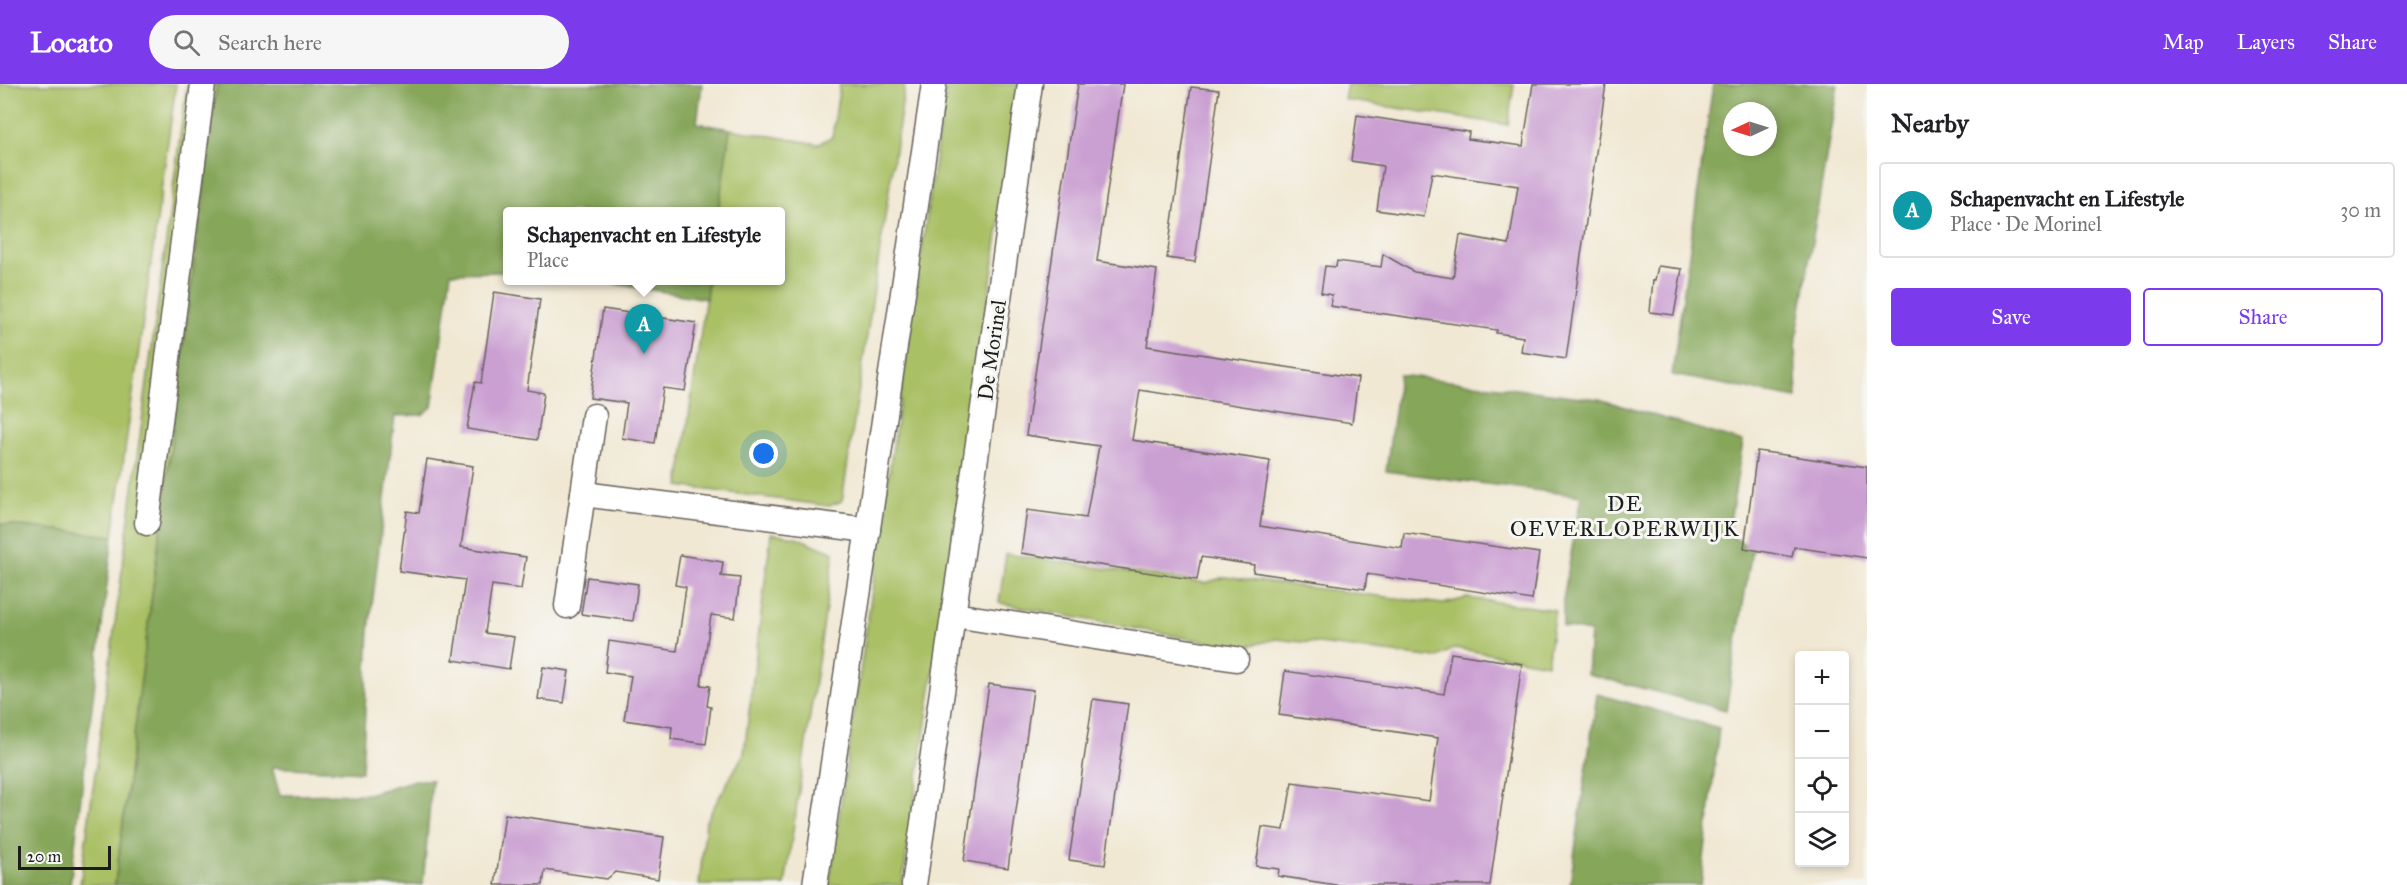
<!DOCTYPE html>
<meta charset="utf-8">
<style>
body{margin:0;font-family:"IM FELL Great Primer",serif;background:#f6f6f6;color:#202124}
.controls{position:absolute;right:18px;bottom:18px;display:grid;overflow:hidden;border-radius:6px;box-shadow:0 3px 9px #0003}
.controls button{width:54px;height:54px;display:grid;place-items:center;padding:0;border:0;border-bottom:2px solid #e0e0e0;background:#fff;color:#202124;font:30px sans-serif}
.compass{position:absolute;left:1723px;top:18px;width:54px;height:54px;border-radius:50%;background:#fff;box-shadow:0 3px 9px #0003;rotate:266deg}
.scale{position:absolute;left:18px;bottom:15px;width:93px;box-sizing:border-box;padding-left:6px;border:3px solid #1c1c1c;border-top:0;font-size:16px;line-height:21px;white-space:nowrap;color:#1c1c1c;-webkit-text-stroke:4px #f6f6f2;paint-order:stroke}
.you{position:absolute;left:764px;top:370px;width:21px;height:21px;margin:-15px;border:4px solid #fff;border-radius:50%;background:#1a73e8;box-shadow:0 0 0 9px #1a73e833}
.badge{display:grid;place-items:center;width:39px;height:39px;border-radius:50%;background:#7c3aed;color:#fff;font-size:20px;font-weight:700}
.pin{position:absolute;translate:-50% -50px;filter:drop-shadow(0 2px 3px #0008)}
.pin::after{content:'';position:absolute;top:32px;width:21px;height:18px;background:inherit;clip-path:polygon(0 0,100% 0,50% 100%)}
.popup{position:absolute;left:503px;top:123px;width:282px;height:78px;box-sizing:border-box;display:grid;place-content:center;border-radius:6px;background:#fff;filter:drop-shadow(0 2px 4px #0005);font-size:20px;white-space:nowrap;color:#757577}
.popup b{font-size:22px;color:#202124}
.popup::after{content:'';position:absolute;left:50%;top:100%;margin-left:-12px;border:12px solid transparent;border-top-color:#fff}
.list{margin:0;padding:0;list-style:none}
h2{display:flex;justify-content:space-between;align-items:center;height:78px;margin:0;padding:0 24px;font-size:26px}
h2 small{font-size:20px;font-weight:400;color:#757577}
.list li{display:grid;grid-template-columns:39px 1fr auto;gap:18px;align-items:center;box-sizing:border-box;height:96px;margin:0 12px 12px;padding:0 12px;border:2px solid #e0e0e0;border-radius:6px}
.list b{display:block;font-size:22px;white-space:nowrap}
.list p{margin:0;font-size:20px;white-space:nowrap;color:#757577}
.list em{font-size:20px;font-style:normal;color:#757577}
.actions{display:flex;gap:12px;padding:18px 24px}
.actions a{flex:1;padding:14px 0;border:2px solid #7c3aed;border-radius:6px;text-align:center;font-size:21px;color:#7c3aed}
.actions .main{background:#7c3aed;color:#fff}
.icon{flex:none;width:33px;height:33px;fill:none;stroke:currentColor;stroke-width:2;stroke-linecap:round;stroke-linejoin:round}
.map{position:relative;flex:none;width:1867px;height:801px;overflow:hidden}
header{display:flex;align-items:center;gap:36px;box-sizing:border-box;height:84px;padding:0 30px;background:#7c3aed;color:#fff}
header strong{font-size:28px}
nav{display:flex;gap:33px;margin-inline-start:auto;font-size:21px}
.search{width:420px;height:54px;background:#f6f6f6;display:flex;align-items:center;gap:15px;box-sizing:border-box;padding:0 21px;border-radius:33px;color:#757577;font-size:22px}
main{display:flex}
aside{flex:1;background:#fff}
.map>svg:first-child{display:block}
.green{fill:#a9c065;stroke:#626e40;stroke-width:1.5}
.forest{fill:#86a65a;stroke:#51613b;stroke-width:1.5;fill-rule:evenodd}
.building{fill:#ca9fd2}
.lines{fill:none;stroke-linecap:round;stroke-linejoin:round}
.minor-casing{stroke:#67635c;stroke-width:27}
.minor{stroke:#fff;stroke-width:24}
.labels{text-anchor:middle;stroke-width:6;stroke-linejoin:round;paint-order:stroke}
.street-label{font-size:21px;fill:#1c1c1c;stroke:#f6f6f2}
.neighbourhood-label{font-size:22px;letter-spacing:1.5px;fill:#1c1c1c;stroke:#f6f6f2}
</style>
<header>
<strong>Locato</strong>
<div class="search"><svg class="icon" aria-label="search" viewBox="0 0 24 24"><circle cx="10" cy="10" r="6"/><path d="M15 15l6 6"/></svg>Search here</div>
<nav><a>Map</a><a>Layers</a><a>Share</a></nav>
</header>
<main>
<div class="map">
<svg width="1867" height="801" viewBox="0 0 1867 801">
<rect width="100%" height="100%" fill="#f6f6f2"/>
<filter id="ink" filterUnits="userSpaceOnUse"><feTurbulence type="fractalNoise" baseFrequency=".0167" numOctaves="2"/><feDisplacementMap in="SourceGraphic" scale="12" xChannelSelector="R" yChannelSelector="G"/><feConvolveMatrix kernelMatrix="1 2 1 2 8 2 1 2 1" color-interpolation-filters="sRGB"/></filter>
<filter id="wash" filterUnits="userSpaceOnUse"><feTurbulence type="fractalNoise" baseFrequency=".008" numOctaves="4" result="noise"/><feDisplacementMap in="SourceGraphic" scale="24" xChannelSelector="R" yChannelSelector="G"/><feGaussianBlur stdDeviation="1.35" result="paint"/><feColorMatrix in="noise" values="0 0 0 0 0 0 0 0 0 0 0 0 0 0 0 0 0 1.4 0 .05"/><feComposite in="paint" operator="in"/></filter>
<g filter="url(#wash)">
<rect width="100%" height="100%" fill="#f1e8d3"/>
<g class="green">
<polygon points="0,0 176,0 113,452 0,440"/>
<polygon points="187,0 217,0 115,801 80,801"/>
<polygon points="840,0 905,0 842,417 829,422 679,402 708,197 780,196 780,128 718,127 730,45 818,60 832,53"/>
<polygon points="946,0 1020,0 902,801 829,801"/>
<polygon points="1347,0 1514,0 1508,41 1344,16"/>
<polygon points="771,449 796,453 834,469 785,801 699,801 706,737 744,669"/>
<polygon points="1006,470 1205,499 1225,493 1443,520 1467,514 1555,526 1547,580 1455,564 1436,574 1277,555 1239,564 999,519"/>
</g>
<g class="forest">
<polygon points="217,0 702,0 697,39 730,45 718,127 508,128 507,188 451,189 432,323 422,331 395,332 369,547 362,688 272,683 280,711 368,710 415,696 432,696 423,801 115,801"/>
<path d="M1713,0H1838L1795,263L1797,314L1672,291ZM1732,27H1768V63H1732Z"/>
<polygon points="598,197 708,197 706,215"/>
<polygon points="1399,291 1599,315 1743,358 1728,450 1752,465 1726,626 1587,590 1590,548 1563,543 1563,516 1581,412 1386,387"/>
<polygon points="0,440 113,452 70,801 0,801"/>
<polygon points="1597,610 1719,644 1701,801 1570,801"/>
</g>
<g id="blocks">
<g class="building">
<polygon points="1078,0 1123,0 1097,177 1157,186 1147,262 1358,294 1352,339 1140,306 1132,356 1270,377 1260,442 1402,464 1404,449 1539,469 1532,516 1367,490 1365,505 1253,488 1254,481 1201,473 1197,496 1021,469 1027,426 1086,434 1099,362 1026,351"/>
<polygon points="1533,0 1606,0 1566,275 1521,268 1523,253 1496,249 1497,246 1330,222 1332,211 1321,209 1325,182 1336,183 1337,177 1381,183 1383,170 1414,188 1453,194 1460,151 1509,160 1518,102 1432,89 1424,133 1377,126 1383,82 1351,77 1357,31 1469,48 1468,55 1523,62"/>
<polygon points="1191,3 1219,6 1195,178 1167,174"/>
<polygon points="1658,182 1682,185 1674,231 1650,228 1653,196 1655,196"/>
<polygon points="494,208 540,215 527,306 544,309 537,356 467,345 475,298 481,299"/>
<polygon points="603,225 696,239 685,307 663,304 655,359 622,354 627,319 590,314"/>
<polygon points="1757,367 1867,383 1867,474 1794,463 1792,473 1744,464"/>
<polygon points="427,375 473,382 461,463 526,473 521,505 492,501 485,549 514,553 509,585 453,576 465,496 399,487 407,427 419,429"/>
<polygon points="680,471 723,478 721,492 740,494 735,534 711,531 701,601 710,602 707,622 711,623 706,660 671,655 672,643 624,636 631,592 605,588 609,557 677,567 686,503 675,501"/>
<polygon points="587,493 638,500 633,537 581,530"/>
<polygon points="1451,569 1522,580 1490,801 1336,801 1278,792 1279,785 1256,782 1262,743 1284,746 1292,698 1429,717 1438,654 1279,631 1285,587 1444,610"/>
<polygon points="543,583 569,587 564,619 538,615"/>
<polygon points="989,600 1033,606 1008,784 964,777"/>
<polygon points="1093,615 1128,620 1105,781 1069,776"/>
<polygon points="505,730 664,753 658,795 615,788 607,795 545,786 543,801 495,801"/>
</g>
</g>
</g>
<g filter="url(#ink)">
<use href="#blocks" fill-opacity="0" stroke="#67635c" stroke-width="1.5"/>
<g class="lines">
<g class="minor-casing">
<g id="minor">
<polyline points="583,410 868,446"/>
<polyline points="147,439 203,0"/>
<polyline points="567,522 594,332"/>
<polyline points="954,531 1236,575"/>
<polyline points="815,801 934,0"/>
<polyline points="914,801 1030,0"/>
</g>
</g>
<use href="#minor" class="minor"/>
</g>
</g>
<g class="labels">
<g class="street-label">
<text transform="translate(992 266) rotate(-82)" y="7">De Morinel</text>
</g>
<g class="neighbourhood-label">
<text x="1625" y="427">DE<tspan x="1625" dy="25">OEVERLOPERWIJK</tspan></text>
</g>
</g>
</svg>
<div class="controls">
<button>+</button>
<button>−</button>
<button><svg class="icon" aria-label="locate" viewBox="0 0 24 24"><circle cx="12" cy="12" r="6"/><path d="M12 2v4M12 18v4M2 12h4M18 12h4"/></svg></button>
<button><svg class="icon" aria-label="layers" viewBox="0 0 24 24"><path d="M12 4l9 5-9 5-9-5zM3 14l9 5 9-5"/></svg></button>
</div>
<svg class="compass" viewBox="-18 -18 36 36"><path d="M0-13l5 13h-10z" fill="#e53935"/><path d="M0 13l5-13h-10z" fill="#757577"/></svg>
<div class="scale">20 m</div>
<div class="you"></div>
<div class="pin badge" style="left:644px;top:270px;background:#0f9aa8">A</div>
<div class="popup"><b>Schapenvacht en Lifestyle</b>Place</div>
</div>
<aside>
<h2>Nearby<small></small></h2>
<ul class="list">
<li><span class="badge" style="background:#0f9aa8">A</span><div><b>Schapenvacht en Lifestyle</b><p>Place · De Morinel</p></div><em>30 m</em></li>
</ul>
<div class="actions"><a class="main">Save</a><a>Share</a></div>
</aside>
</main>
